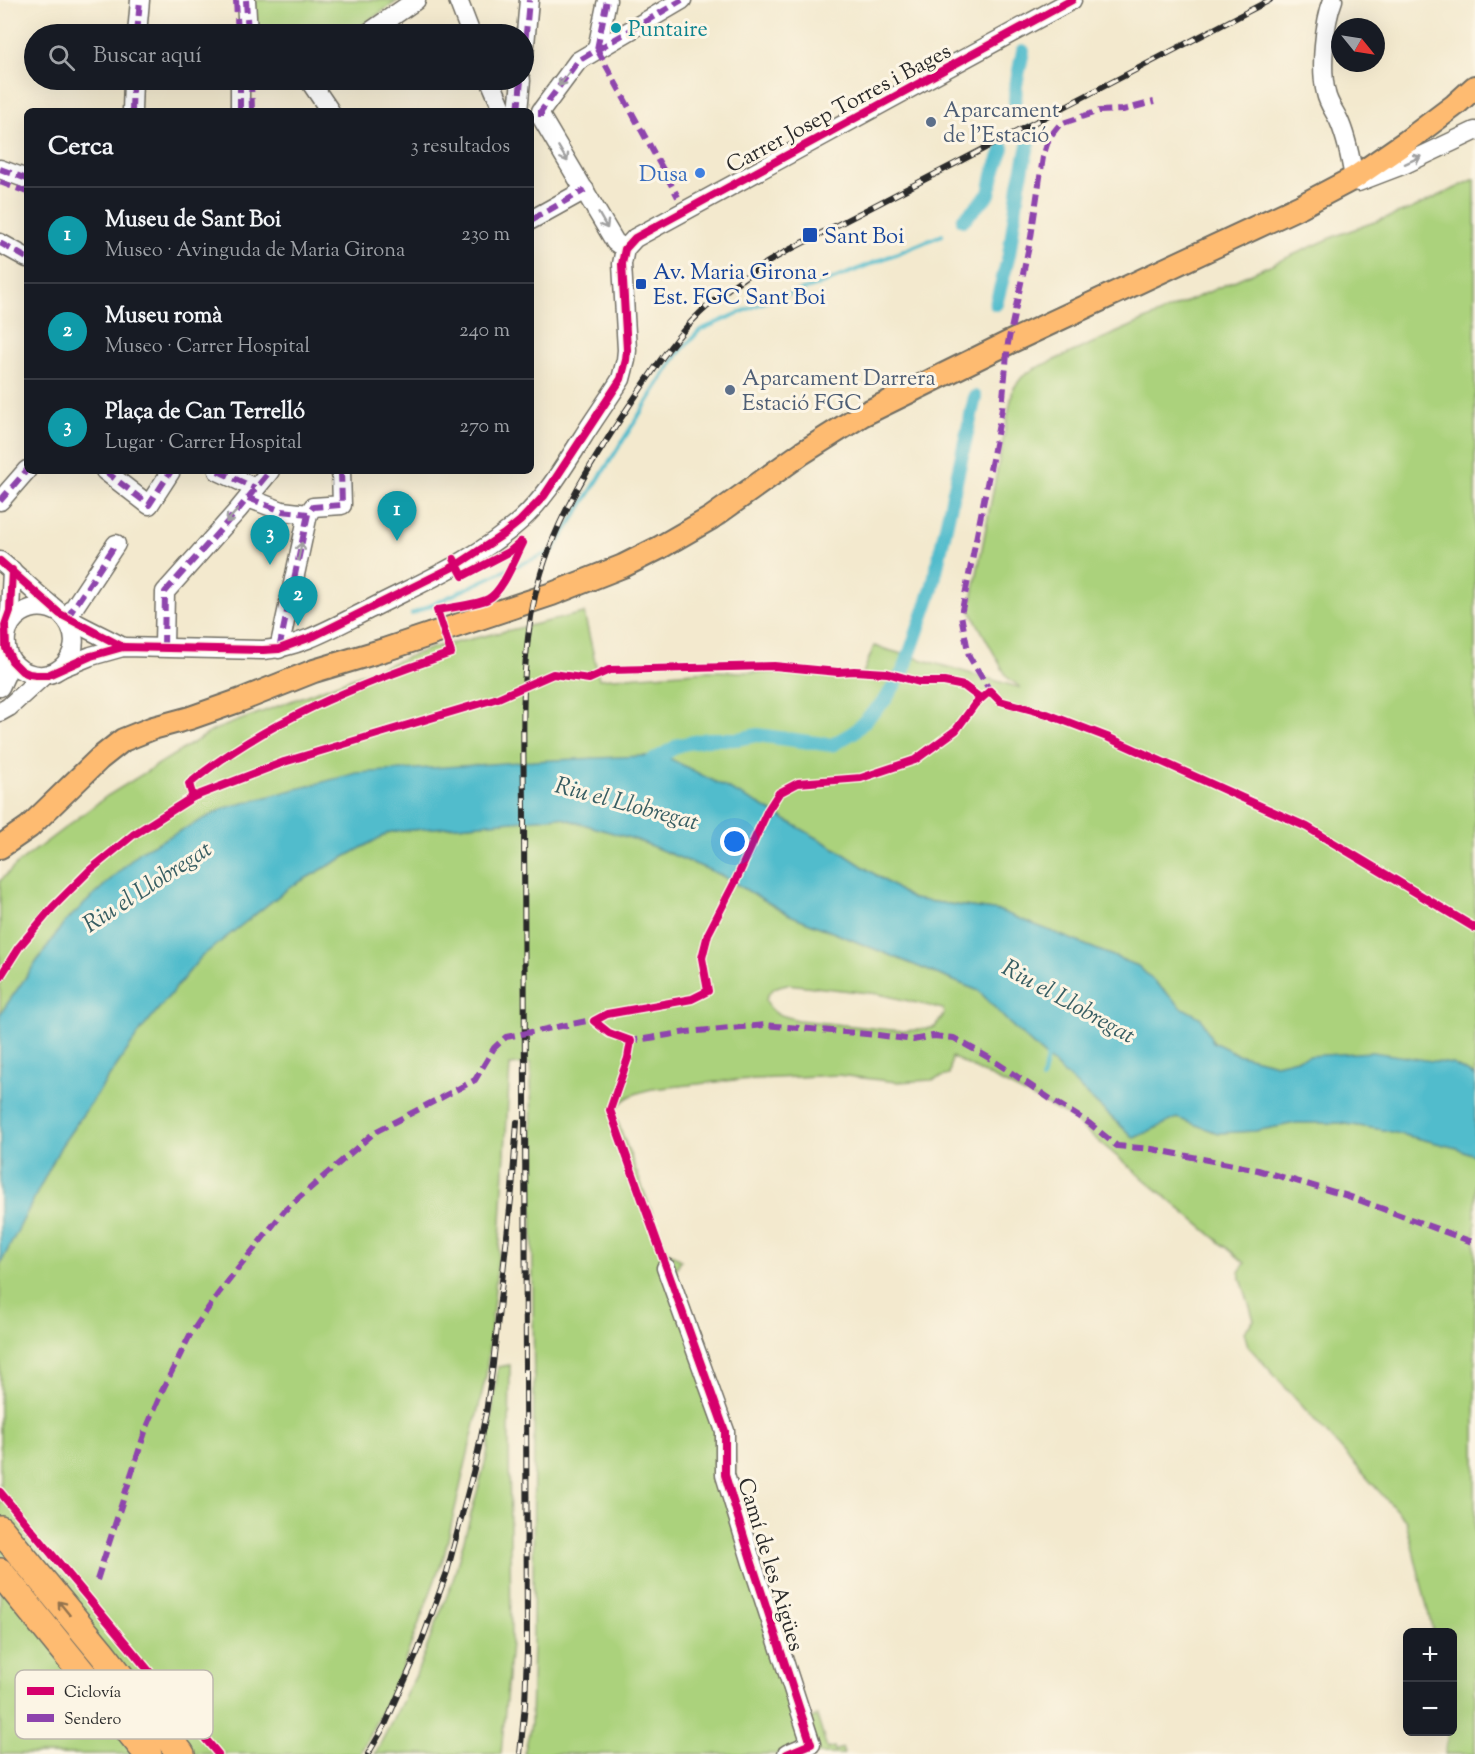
<!DOCTYPE html>
<html lang="es">
<meta charset="utf-8">
<style>
body{margin:0;font-family:"Sorts Mill Goudy",serif;background:#20242c;color:#f1f3f6}
.controls{position:absolute;right:18px;bottom:18px;display:grid;overflow:hidden;border-radius:9px;box-shadow:0 6px 24px #0002}
.controls button{width:54px;height:54px;display:grid;place-items:center;padding:0;border:0;border-bottom:2px solid #363941;background:#171b24;color:#f1f3f6;font:30px sans-serif}
.compass{position:absolute;left:1331px;top:18px;width:54px;height:54px;border-radius:50%;background:#171b24;box-shadow:0 6px 24px #0002;rotate:120deg}
.you{position:absolute;left:735px;top:842px;width:21px;height:21px;margin:-15px;border:4px solid #fff;border-radius:50%;background:#1a73e8;box-shadow:0 0 0 9px #1a73e833}
.badge{display:grid;place-items:center;width:39px;height:39px;border-radius:50%;background:#db2777;color:#fff;font-size:20px;font-weight:700}
.pin{position:absolute;translate:-50% -50px;filter:drop-shadow(0 2px 3px #0008)}
.pin::after{content:'';position:absolute;top:32px;width:21px;height:18px;background:inherit;clip-path:polygon(0 0,100% 0,50% 100%)}
.list{margin:0;padding:0;list-style:none}
h2{display:flex;justify-content:space-between;align-items:center;height:78px;margin:0;padding:0 24px;font-size:26px}
h2 small{font-size:20px;font-weight:400;color:#9ea1a6}
.list li{display:grid;grid-template-columns:39px 1fr auto;gap:18px;align-items:center;box-sizing:border-box;height:96px;padding:0 24px;border-top:2px solid #363941}
.list b{display:block;font-size:22px;white-space:nowrap}
.list p{margin:0;font-size:20px;white-space:nowrap;color:#9ea1a6}
.list em{font-size:20px;font-style:normal;color:#9ea1a6}
.icon{flex:none;width:33px;height:33px;fill:none;stroke:currentColor;stroke-width:2;stroke-linecap:round;stroke-linejoin:round}
.map{position:relative;flex:none;width:1475px;height:1754px;overflow:hidden}
.search{position:absolute;background:#171b24;box-shadow:0 6px 24px #0002;left:24px;top:24px;width:510px;height:66px;display:flex;align-items:center;gap:15px;box-sizing:border-box;padding:0 21px;border-radius:33px;color:#9ea1a6;font-size:22px}
.panel{position:absolute;background:#171b24;box-shadow:0 6px 24px #0002;left:24px;top:108px;width:510px;height:366px;border-radius:9px}
.map>svg:first-child{display:block}
.green{fill:#abd27c;stroke:#6b7e54;stroke-width:1.5;fill-rule:evenodd}
.water{fill:#51bccc;stroke:#3e747c;stroke-width:1.5}
.lines{fill:none;stroke-linecap:round;stroke-linejoin:round}
.stream{stroke:#51bccc;stroke-width:4}
.canal{stroke:#51bccc;stroke-width:14}
.minor-casing{stroke:#716e64;stroke-width:21}
.major-casing{stroke:#716e64;stroke-width:26}
.highway-casing{stroke:#716e64;stroke-width:30}
.minor{stroke:#fff;stroke-width:18}
.major{stroke:#febb71;stroke-width:22}
.highway{stroke:#febb71;stroke-width:27}
.rail-casing{stroke:#2b2b2b;stroke-width:6}
.rail{stroke:#fcf5e5;stroke-width:4;stroke-dasharray:11;stroke-linecap:butt}
.quiet{stroke:#8e44ad;stroke-width:6;stroke-dasharray:12 6;stroke-linecap:butt}
.cycleway-casing{stroke:#fcf5e5;stroke-width:11}
.cycleway{stroke:#d6006c;stroke-width:8}
.oneway{stroke:#a0a0a0}
.oneway2{stroke:#94734e}
.culture-dot{fill:#0f9aa8;stroke:#fcf5e5;stroke-width:2}
.service-dot{fill:#5c6f8a;stroke:#fcf5e5;stroke-width:2}
.shop-dot{fill:#3f7fe0;stroke:#fcf5e5;stroke-width:2}
.transit-dot{fill:#1a4fb4;stroke:#fcf5e5;stroke-width:2}
.labels{text-anchor:middle;stroke-width:6;stroke-linejoin:round;paint-order:stroke}
.culture-label{font-size:22px;fill:#0d838f;stroke:#fcf5e5;text-anchor:start}
.street-label{font-size:22px;fill:#2b2b2b;stroke:#fcf5e5}
.service-label{font-size:22px;fill:#4e5e75;stroke:#fcf5e5;text-anchor:start}
.shop-label{font-size:22px;fill:#366cbe;stroke:#fcf5e5;text-anchor:end}
.transit-label{font-size:22px;fill:#164399;stroke:#fcf5e5;text-anchor:start}
.water-label{font-size:24px;font-style:italic;fill:#385e63;stroke:#fcf5e5}
.key{fill:#fcf5e5;stroke:#bdb8ad;stroke-width:1.5}
.key-label{font-size:16px;fill:#2b2b2b}
</style>
<div class="map">
<svg width="1475" height="1754" viewBox="0 0 1475 1754">
<rect width="100%" height="100%" fill="#fcf5e5"/>
<filter id="ink" filterUnits="userSpaceOnUse"><feTurbulence type="fractalNoise" baseFrequency=".0167" numOctaves="2"/><feDisplacementMap in="SourceGraphic" scale="12" xChannelSelector="R" yChannelSelector="G"/><feConvolveMatrix kernelMatrix="1 2 1 2 8 2 1 2 1" color-interpolation-filters="sRGB"/></filter>
<filter id="wash" filterUnits="userSpaceOnUse"><feTurbulence type="fractalNoise" baseFrequency=".008" numOctaves="4" result="noise"/><feDisplacementMap in="SourceGraphic" scale="24" xChannelSelector="R" yChannelSelector="G"/><feGaussianBlur stdDeviation="1.35" result="paint"/><feColorMatrix in="noise" values="0 0 0 0 0 0 0 0 0 0 0 0 0 0 0 0 0 1.4 0 .05"/><feComposite in="paint" operator="in"/></filter>
<g filter="url(#wash)">
<rect width="100%" height="100%" fill="#f3e9ce"/>
<g class="green">
<polygon points="251,0 399,0 349,34 253,34"/>
<polygon points="1475,179 1475,1076 1452,1064 1309,1056 1276,1064 1237,1054 1213,1042 1201,1018 1181,1007 1138,966 1000,911 912,899 838,850 758,804 225,808 141,851 63,924 0,1014 0,881 17,864 107,796 214,730 432,648 584,613 599,679 710,671 862,676 874,646 1021,688 1007,677 970,610 1013,389 1022,377 1034,369 1338,235 1411,209"/>
<path d="M559,817L637,840L719,874L790,915L979,991L1009,1023L1134,1138L1177,1118L1218,1133L1255,1131L1296,1123H1340L1384,1130L1457,1148L1475,1156V1754H1445L1448,1732H1452V1632H1433L1406,1521L1248,1346L1244,1332L1254,1320L1239,1272L1245,1263L1067,1115L952,1057L949,1075L932,1080L897,1082L838,1075L734,1080L652,1089C638,1092 617,1099 615,1115L666,1250L681,1260L675,1270L730,1431L736,1467L737,1490L805,1720L817,1716L827,1749L834,1747L835,1751L842,1748L844,1754H524L531,1724L533,1638L534,1403L531,1063L510,1065L500,1240L486,1376L444,1556L401,1671L360,1754H0V1265L61,1146L142,1029L201,957L290,887L390,832ZM787,984L879,994L943,1009L944,1014L935,1027L926,1029L905,1031L880,1029L798,1020L777,1014L770,1008L766,1000C769,989 777,986 787,984Z"/>
<polygon points="510,1365 509,1439 511,1643 501,1754 375,1754 416,1675 453,1580 487,1456 498,1367"/>
</g>
<polygon class="water" points="663,755 758,804 838,850 912,899 1000,911 1138,966 1181,1007 1201,1018 1213,1042 1237,1054 1276,1064 1309,1056 1372,1052 1452,1064 1475,1076 1475,1156 1457,1148 1384,1130 1340,1123 1296,1123 1255,1131 1218,1133 1177,1118 1134,1138 1009,1023 979,991 790,915 719,874 637,840 559,817 390,832 290,887 201,957 142,1029 61,1146 0,1265 0,1014 63,924 141,851 225,808 357,773 534,761"/>
<g class="lines">
<g class="stream">
<polyline points="412,614 506,570 553,551 677,355 700,330 767,301 819,285 942,235"/>
<polyline points="1042,1080 1048,1054"/>
</g>
<g class="canal">
<polyline points="1015,101 1016,85 1023,51"/>
<polyline points="963,220 989,194 993,175 1003,148"/>
<polyline points="996,304 1009,255 1019,185 1031,132"/>
<polyline points="647,764 679,745 707,739 738,739 757,735 832,745 854,732 885,700 904,670 932,589 975,397"/>
</g>
</g>
</g>
<g filter="url(#ink)">
<g class="lines">
<g class="minor-casing">
<g id="minor">
<polyline points="246,0 248,34"/>
<polyline points="458,0 471,34"/>
<path d="M1333,0C1324,23 1320,69 1326,93C1328,104 1336,113 1340,123C1347,140 1351,160 1354,178"/>
<polyline points="137,34 140,0"/>
<polyline points="367,34 416,0"/>
<polyline points="597,49 607,0"/>
<polyline points="524,56 529,0"/>
<polyline points="240,80 240,111"/>
<polyline points="309,80 330,111"/>
<polyline points="490,80 502,108"/>
<polyline points="132,111 133,80"/>
<polyline points="518,111 521,80"/>
<polyline points="0,169 27,179"/>
<polyline points="1358,182 1405,164 1475,131"/>
<polyline points="531,220 585,190"/>
<polyline points="0,243 27,258"/>
<polyline points="625,249 615,242 541,117 541,111 578,61 682,0"/>
<polyline points="105,471 149,505 171,471"/>
<polyline points="218,471 255,488"/>
<polyline points="248,498 282,511 308,514"/>
<polyline points="0,501 27,470"/>
<path d="M0,561C14,572 27,585 41,597C51,606 64,614 70,626C74,634 75,644 72,652C58,691 1,677 6,637C9,616 30,603 50,609C60,612 69,619 78,624C93,632 108,639 123,647"/>
<polyline points="67,618 116,544"/>
<polyline points="164,647 165,592 238,510 270,471"/>
<polyline points="279,649 308,514 313,507 342,505 341,471"/>
<path d="M61,668L91,656L123,647L263,650C302,647 337,625 372,608C423,582 478,559 521,520C546,497 563,468 581,440C594,419 608,400 621,379L626,360L627,350L622,264L625,249L635,238L1072,0"/>
<polyline points="0,687 6,674 5,625 10,611 12,570"/>
<polyline points="0,712 9,707 43,676"/>
<polyline points="666,1268 725,1431 725,1475 752,1563 811,1744 787,1754"/>
</g>
</g>
<g class="major-casing">
<polyline id="major" points="0,847 29,827 99,759 123,740 153,728 190,718 241,700 314,671 384,650 552,594 623,566 659,548 711,518 802,453 862,415 1008,343 1301,206 1354,178 1406,142 1455,105 1475,87"/>
</g>
<g class="highway-casing">
<g id="highway">
<polyline points="0,1529 102,1653 181,1754"/>
<polyline points="0,1572 148,1754"/>
</g>
</g>
<use href="#minor" class="minor"/>
<use href="#major" class="major"/>
<use href="#highway" class="highway"/>
<g class="rail-casing">
<g id="rail">
<polyline points="368,1754 385,1725 418,1651 447,1572 476,1461 486,1413 493,1364 512,1190 517,1122"/>
<path d="M520,1754L525,1705L527,1652L524,818C524,744 519,668 535,596C551,525 589,466 629,406C651,374 672,340 700,313C727,287 756,268 789,250L1270,0"/>
</g>
</g>
<use href="#rail" class="rail"/>
<g class="quiet">
<polyline points="236,0 238,34"/>
<polyline points="246,0 248,34"/>
<polyline points="137,34 140,0"/>
<polyline points="597,49 678,197"/>
<polyline points="597,49 607,0"/>
<polyline points="524,56 529,0"/>
<polyline points="240,80 240,111"/>
<polyline points="251,80 252,111"/>
<polyline points="132,111 133,80"/>
<polyline points="497,111 502,108"/>
<polyline points="518,111 521,80"/>
<polyline points="541,117 541,111 578,61 682,0"/>
<polyline points="0,169 27,179"/>
<polyline points="0,182 27,192"/>
<polyline points="531,220 585,190"/>
<polyline points="0,243 27,258"/>
<polyline points="105,471 149,505 171,471"/>
<polyline points="218,471 255,488"/>
<polyline points="248,498 282,511 308,514"/>
<polyline points="0,501 27,470"/>
<polyline points="67,618 116,544"/>
<polyline points="164,647 165,592 238,510 270,471"/>
<polyline points="279,649 308,514 313,507 342,505 341,471"/>
<polyline points="992,694 969,656 961,615 1002,409 1008,343 1031,237 1043,157 1049,138 1060,124 1099,111 1123,110 1154,102"/>
<polyline points="627,1039 631,1041 687,1032 765,1025 878,1035 913,1040 933,1036 954,1038 991,1059 1052,1100 1089,1123 1117,1146 1152,1149 1258,1170 1348,1196 1475,1243"/>
<polyline points="97,1580 145,1432 162,1391 190,1335 218,1294 285,1210 375,1132 475,1080 494,1048 506,1037 597,1019"/>
</g>
<g class="cycleway-casing">
<g id="cycleway">
<polyline points="454,559 463,576 509,552 521,542"/>
<polyline points="0,561 60,614 123,647"/>
<polyline points="12,570 10,611 5,625 6,648 12,661 22,671 29,674 36,675 48,675 91,656 123,647 263,650 279,649 314,636 457,565 504,534 520,521 544,496 621,379 626,360 627,350 622,264 625,249 635,238 1072,0"/>
<path d="M193,797L189,784C265,721 359,684 451,653L437,610C449,608 479,604 488,599C502,592 514,561 521,547L523,543L521,542"/>
<polyline points="0,977 19,947 53,907 90,870 133,835 193,797 284,762 498,698 553,674 589,679 609,670 774,666 838,672 854,671 887,673 919,682 944,682 964,686 980,698"/>
<polyline points="0,1492 218,1754"/>
<polyline points="787,1754 811,1744 752,1563 725,1475 725,1431 610,1110 628,1058 631,1041 609,1033 594,1021 607,1014 692,999 708,991 702,958 708,934 736,880 768,810 779,793 798,783 861,778 915,760 956,730 975,704 990,691 1000,701 1047,714 1107,737 1307,827 1475,928"/>
</g>
</g>
<use href="#cycleway" class="cycleway"/>
</g>
<defs><path id="oneway-shaft" d="M-6 0H5M1.5-3L5.5 0L1.5 3" fill="none" stroke-width="1.6" stroke-linecap="round" stroke-linejoin="round" transform="scale(1.5)"/></defs>
<g class="oneway">
<use href="#oneway-shaft" transform="translate(564 79) rotate(127)"/>
<use href="#oneway-shaft" transform="translate(563 154) rotate(59)"/>
<use href="#oneway-shaft" transform="translate(1413 160) rotate(-25)"/>
<use href="#oneway-shaft" transform="translate(603 221) rotate(60)"/>
<use href="#oneway-shaft" transform="translate(232 516) rotate(132)"/>
<use href="#oneway-shaft" transform="translate(300 551) rotate(-78)"/>
</g>
<use class="oneway2" href="#oneway-shaft" transform="translate(64 1608) rotate(-129)"/>
</g>
<circle class="culture-dot" cx="616" cy="28" r="6"/>
<g class="service-dot">
<circle cx="931" cy="122" r="6"/>
<circle cx="730" cy="390" r="6"/>
</g>
<circle class="shop-dot" cx="700" cy="173" r="6"/>
<g class="transit-dot">
<rect x="802" y="227" width="16" height="16" rx="3"/>
<rect x="635" y="278" width="12" height="12" rx="3"/>
</g>
<g class="labels">
<g class="culture-label">
<text x="628" y="36">Puntaire</text>
</g>
<g class="street-label">
<text transform="translate(838 107) rotate(-28)" y="8">Carrer Josep Torres i Bages</text>
<text transform="translate(772 1564) rotate(73)" y="8">Camí de les Aigües</text>
</g>
<g class="service-label">
<text x="943" y="117">Aparcament<tspan x="943" dy="25">de l'Estació</tspan></text>
<text x="742" y="385">Aparcament Darrera<tspan x="742" dy="25">Estació FGC</tspan></text>
</g>
<g class="shop-label">
<text x="688" y="181">Dusa</text>
</g>
<g class="transit-label">
<text x="824" y="243">Sant Boi</text>
<text x="653" y="279">Av. Maria Girona -<tspan x="653" dy="25">Est. FGC Sant Boi</tspan></text>
</g>
<g class="water-label">
<text transform="translate(627 803) rotate(15)" y="8">Riu el Llobregat</text>
<text transform="translate(147 886) rotate(-33)" y="8">Riu el Llobregat</text>
<text transform="translate(1069 1001) rotate(29)" y="8">Riu el Llobregat</text>
</g>
</g>
<rect x="15" y="1670" width="198" height="69" rx="9" class="key"/>
<rect x="27" y="1687" width="27" height="8" fill="#d6006c"/>
<rect x="27" y="1714" width="27" height="8" fill="#8e44ad"/>
<g class="key-label">
<text x="64" y="1697">Ciclovía</text>
<text x="64" y="1724">Sendero</text>
</g>
</svg>
<div class="controls">
<button>+</button>
<button>−</button>
</div>
<svg class="compass" viewBox="-18 -18 36 36"><path d="M0-13l5 13h-10z" fill="#e53935"/><path d="M0 13l5-13h-10z" fill="#9ea1a6"/></svg>
<div class="you"></div>
<div class="pin badge" style="left:397px;top:541px;background:#0f9aa8">1</div>
<div class="pin badge" style="left:298px;top:626px;background:#0f9aa8">2</div>
<div class="pin badge" style="left:270px;top:565px;background:#0f9aa8">3</div>
<div class="search"><svg class="icon" aria-label="search" viewBox="0 0 24 24"><circle cx="10" cy="10" r="6"/><path d="M15 15l6 6"/></svg>Buscar aquí</div>
<section class="panel">
<h2>Cerca<small>3 resultados</small></h2>
<ul class="list">
<li><span class="badge" style="background:#0f9aa8">1</span><div><b>Museu de Sant Boi</b><p>Museo · Avinguda de Maria Girona</p></div><em>230 m</em></li>
<li><span class="badge" style="background:#0f9aa8">2</span><div><b>Museu romà</b><p>Museo · Carrer Hospital</p></div><em>240 m</em></li>
<li><span class="badge" style="background:#0f9aa8">3</span><div><b>Plaça de Can Terrelló</b><p>Lugar · Carrer Hospital</p></div><em>270 m</em></li>
</ul>
</section>
</div>
